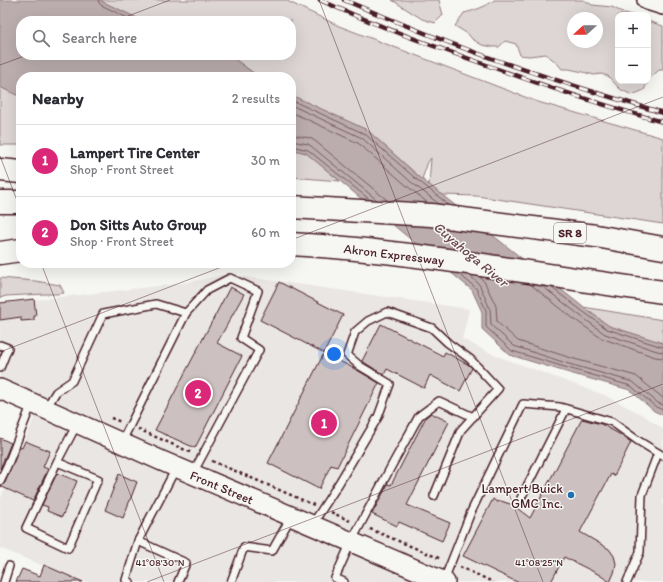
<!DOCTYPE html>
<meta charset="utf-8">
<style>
body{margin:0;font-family:Itim,sans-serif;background:#f7f7f7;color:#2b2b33}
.controls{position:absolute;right:12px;top:12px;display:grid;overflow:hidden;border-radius:8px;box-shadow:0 4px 16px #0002}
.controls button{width:36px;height:36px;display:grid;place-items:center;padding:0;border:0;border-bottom:1px solid #e1e1e2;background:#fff;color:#2b2b33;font:20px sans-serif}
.compass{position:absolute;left:567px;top:12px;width:36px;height:36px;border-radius:50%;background:#fff;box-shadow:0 4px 16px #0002;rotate:249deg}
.you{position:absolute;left:334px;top:354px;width:14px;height:14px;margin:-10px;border:3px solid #fff;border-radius:50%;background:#1a73e8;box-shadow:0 0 0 6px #1a73e833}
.badge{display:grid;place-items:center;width:26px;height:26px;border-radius:50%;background:#db2777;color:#fff;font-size:13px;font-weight:700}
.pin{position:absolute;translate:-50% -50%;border:2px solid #fff;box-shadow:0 1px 4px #0006}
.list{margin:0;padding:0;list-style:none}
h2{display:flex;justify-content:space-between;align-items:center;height:52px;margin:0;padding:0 16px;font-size:17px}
h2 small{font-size:13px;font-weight:400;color:#7c7c81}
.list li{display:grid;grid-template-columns:26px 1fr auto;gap:12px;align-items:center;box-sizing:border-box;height:72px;padding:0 16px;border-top:1px solid #e1e1e2}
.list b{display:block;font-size:15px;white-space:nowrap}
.list p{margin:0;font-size:13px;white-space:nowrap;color:#7c7c81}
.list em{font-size:13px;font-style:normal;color:#7c7c81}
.icon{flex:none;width:22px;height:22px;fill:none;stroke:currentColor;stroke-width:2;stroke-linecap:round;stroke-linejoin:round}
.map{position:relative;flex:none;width:663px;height:582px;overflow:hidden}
.search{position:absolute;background:#fff;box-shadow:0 4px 16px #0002;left:16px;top:16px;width:280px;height:44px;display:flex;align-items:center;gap:10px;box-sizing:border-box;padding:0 14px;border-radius:16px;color:#7c7c81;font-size:15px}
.panel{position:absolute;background:#fff;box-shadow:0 4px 16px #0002;left:16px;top:72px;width:280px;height:196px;border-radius:16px}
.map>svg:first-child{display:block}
.built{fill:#e9e6e3}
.green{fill:#ddd6d5;stroke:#947a80;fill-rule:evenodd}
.water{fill:#bbadae;stroke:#8e747a}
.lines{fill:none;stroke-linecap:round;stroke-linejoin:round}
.shore{stroke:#77585f;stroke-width:1}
.building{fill:#ccc1c0;stroke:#4a1f2b}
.lane-casing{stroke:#4a1f2b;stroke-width:10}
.secondary-casing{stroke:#4a1f2b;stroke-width:22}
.highway-casing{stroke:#4a1f2b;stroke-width:25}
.path{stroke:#4a1f2b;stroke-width:2.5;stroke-dasharray:3 3;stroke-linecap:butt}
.lane{stroke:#f6f6f2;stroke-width:7}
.secondary{stroke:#f6f6f2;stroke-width:19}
.highway{stroke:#f6f6f2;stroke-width:22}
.rail-casing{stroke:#4a1f2b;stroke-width:4.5}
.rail{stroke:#f6f6f2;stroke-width:3;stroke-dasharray:9;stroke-linecap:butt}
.ticks{fill:none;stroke:#4a1f2b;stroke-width:1;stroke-opacity:0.45}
.poi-dot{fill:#1f6fb2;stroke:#f6f6f2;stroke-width:1.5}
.labels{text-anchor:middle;stroke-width:3;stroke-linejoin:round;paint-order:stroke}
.shield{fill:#f6f6f2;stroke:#7e6067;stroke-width:1}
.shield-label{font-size:12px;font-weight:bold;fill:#4a1f2b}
.street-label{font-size:13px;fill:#4a1f2b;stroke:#f6f6f2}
.poi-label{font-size:13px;fill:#4a1f2b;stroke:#f6f6f2;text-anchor:end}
.water-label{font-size:14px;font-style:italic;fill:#6c4a52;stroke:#f6f6f2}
.ticks-label{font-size:10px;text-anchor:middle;fill:#4a1f2b;stroke:#f6f6f2;stroke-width:3;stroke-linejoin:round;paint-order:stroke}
</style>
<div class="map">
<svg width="663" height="582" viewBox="0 0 663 582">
<rect width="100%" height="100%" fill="#f6f6f2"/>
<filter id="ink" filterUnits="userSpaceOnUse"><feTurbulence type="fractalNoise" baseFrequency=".025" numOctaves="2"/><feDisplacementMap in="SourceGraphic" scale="8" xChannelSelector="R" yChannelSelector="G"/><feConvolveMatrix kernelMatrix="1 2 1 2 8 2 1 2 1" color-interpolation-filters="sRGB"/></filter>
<g filter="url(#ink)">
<polygon class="built" points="223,275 233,275 469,309 462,339 494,355 604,395 643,415 663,429 663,582 83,582 0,548 0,500 39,406 0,389 0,304 185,283"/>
<g class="green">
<polygon points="99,0 285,0 339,26 538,102 663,138 663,224 477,196 442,195 429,185 431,158 428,162 422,179 367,130 291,95 291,77 259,77 229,55 291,55 291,21 143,21"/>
<polygon points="392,0 439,0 443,15 435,23 422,19"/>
<path d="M494,0H584L592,5L612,7L622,12L632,15H618V81H648L644,90L632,95L620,89L608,76L601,74L594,75L583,72L569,69H562L557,63L546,54L529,56L520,55L516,44L505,41L499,47H493L482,45L472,39L468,34L455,26L464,13C473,11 488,6 494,0ZM573,18H597V42H573Z"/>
<polygon points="648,21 663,26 663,70 659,70 648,80"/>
<polygon points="0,87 17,95 21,96 21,145 0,145"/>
<polygon points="291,149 306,153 340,181 291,177"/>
<polygon points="0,278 35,281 60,285 64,293 56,294 45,294 6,296 0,298"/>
<polygon points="583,307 663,320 663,343 609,326"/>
</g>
<g class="water">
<polygon points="0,0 99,0 143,21 21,21 21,55 229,55 259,77 21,77 21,96 17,95 0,87"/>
<polygon points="291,95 367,130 417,175 583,307 609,326 663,343 663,415 654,411 630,390 566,372 510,355 482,329 482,312 472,290 306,153 291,149"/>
</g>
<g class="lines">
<g class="shore">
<polyline points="98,0 99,3 101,5 134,21"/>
<polyline points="291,100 365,134 415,178 449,205"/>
<polyline points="291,105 362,138 411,182 439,204"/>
<polyline points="291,112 358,143 407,186 428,203"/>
<polyline points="291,135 310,138 315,141 387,200"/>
<polyline points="291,141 308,144 311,146 377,200"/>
<polyline points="291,146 308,150 369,199"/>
<polyline points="459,274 476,288 486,310 486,327 512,351 568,368 631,386 656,407 663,410"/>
<polyline points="469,275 478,283 480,286 490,309 491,325 514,346 569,364 633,382 658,403 663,405"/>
<polyline points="480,277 485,283 496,306 497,322 518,341 571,358 636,376 663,398"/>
<polyline points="530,284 574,319 601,338 655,357 663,358"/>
<polyline points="542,286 578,314 605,334 657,351 663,352"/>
<polyline points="552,288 581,310 607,329 659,346 663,347"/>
</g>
</g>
<g class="building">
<polygon points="279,282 343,315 324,353 260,320"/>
<polygon points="230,287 244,294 217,343 242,356 195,448 155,430"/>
<polygon points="34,299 36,316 34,316 34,320 21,321 21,317 0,320 0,303"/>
<polygon points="381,324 443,356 445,352 469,365 472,368 460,391 430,375 424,388 387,369 384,375 362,361"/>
<polygon points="324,353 357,370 379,383 337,467 331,465 319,489 268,463"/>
<polygon points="431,413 449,422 407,505 450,523 442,541 399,522 397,526 372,514 388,484 391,485 426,417"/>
<polygon points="582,419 601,424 619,434 631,442 614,476 611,474 580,532 609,549 614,556 616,564 614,573 610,582 598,574 564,557 551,582 517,582 463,556 493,499 497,502 501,501 513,505 530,518"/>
<polygon points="0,438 11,443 0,469"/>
<polygon points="25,441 50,451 43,467 48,469 33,501 0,486 5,483 20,447 22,448"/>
<polygon points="57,473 77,481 62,517 47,511 48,507 42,505"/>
<polygon points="119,474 137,482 123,518 105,510"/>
<polygon points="44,565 83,582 16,582 22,569 40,576"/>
</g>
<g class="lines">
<g class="lane-casing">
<g id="lane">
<polyline points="186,313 207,290 230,278 258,291 241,338 259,350 193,473"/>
<polyline points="0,345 8,348 0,368"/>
<polyline points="46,408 56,392 72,381 103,314 156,304 186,313 121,443"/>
<polyline points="57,462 98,479 68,548 26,528 57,462 77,424"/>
<polyline points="0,481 8,464 32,403"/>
<polyline points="521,498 566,409"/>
<polyline points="312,525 339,483 378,417 390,384 360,366 347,355 355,332 368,321 387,312 432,328 448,343 470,359 498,389 461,430 434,496"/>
<polyline points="138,541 186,563 178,582"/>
<polyline points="444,580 471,512 523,404 560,407 612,422 637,440 663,456"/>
<polyline points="4,582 9,566"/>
<polyline points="130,582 126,580 138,541 176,468"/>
<polyline points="231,582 244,547 272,551 291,517"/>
<polyline points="344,582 335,578 351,542 392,465 419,416 439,401 473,417"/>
<polyline points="627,582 640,552 642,495 658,453"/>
</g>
</g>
<g class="secondary-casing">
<g id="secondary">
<polyline points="647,0 663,5"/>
<polyline points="0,389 32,403 162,461 445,582"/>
</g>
</g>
<g class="highway-casing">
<g id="highway">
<polyline points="0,170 21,172"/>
<polyline points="0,202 21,202"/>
<polyline points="291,207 431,215 596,236 663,248"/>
<path d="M291,244C416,251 539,275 663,292"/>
<polyline points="0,253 21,250"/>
</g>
</g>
<g class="path">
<polyline points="111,418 121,422"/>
<polyline points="138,429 192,453"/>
<polyline points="212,461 314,505"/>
<polyline points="331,512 350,521"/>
<polyline points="370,529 441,559"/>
<polyline points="460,567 493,582"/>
</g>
<use href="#lane" class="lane"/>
<use href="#secondary" class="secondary"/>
<use href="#highway" class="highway"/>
<g class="rail-casing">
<g id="rail">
<path d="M320,0C372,24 427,44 481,63C541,85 601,105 663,122"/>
<path d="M344,0C387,18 430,36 474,52C536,75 600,94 663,113"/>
</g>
</g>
<use href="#rail" class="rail"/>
</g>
</g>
<path class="ticks" d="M319,0L543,582M115,21L170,0M0,65L27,55M0,156L21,211M291,240L663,97M41,263L164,582M0,352L232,263M147,582L663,384"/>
<circle class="poi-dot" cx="571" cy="495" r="4"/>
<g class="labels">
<rect class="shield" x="554" y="223" width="32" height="20" rx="3"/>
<g class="shield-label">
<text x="570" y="237">SR 8</text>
</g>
<g class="street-label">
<text transform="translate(394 254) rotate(7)" y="5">Akron Expressway</text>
<text transform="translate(222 487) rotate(23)" y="5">Front Street</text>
</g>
<g class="poi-label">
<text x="563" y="493">Lampert Buick<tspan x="563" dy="15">GMC Inc.</tspan></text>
</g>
<g class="water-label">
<text transform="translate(471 254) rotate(40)" y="5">Cuyahoga River</text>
</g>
</g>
<g class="ticks-label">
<text x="160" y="566">41°08'30"N</text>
<text x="539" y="566">41°08'25"N</text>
</g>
</svg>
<div class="controls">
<button>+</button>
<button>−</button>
</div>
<svg class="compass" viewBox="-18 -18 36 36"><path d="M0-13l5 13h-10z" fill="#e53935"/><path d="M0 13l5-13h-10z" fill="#7c7c81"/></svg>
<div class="you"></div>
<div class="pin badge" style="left:324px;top:423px">1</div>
<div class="pin badge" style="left:198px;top:393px">2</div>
<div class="search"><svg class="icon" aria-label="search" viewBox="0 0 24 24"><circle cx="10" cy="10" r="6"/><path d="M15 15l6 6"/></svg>Search here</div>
<section class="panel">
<h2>Nearby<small>2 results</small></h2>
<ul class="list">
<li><span class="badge">1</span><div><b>Lampert Tire Center</b><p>Shop · Front Street</p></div><em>30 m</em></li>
<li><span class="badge">2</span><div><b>Don Sitts Auto Group</b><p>Shop · Front Street</p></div><em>60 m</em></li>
</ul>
</section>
</div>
